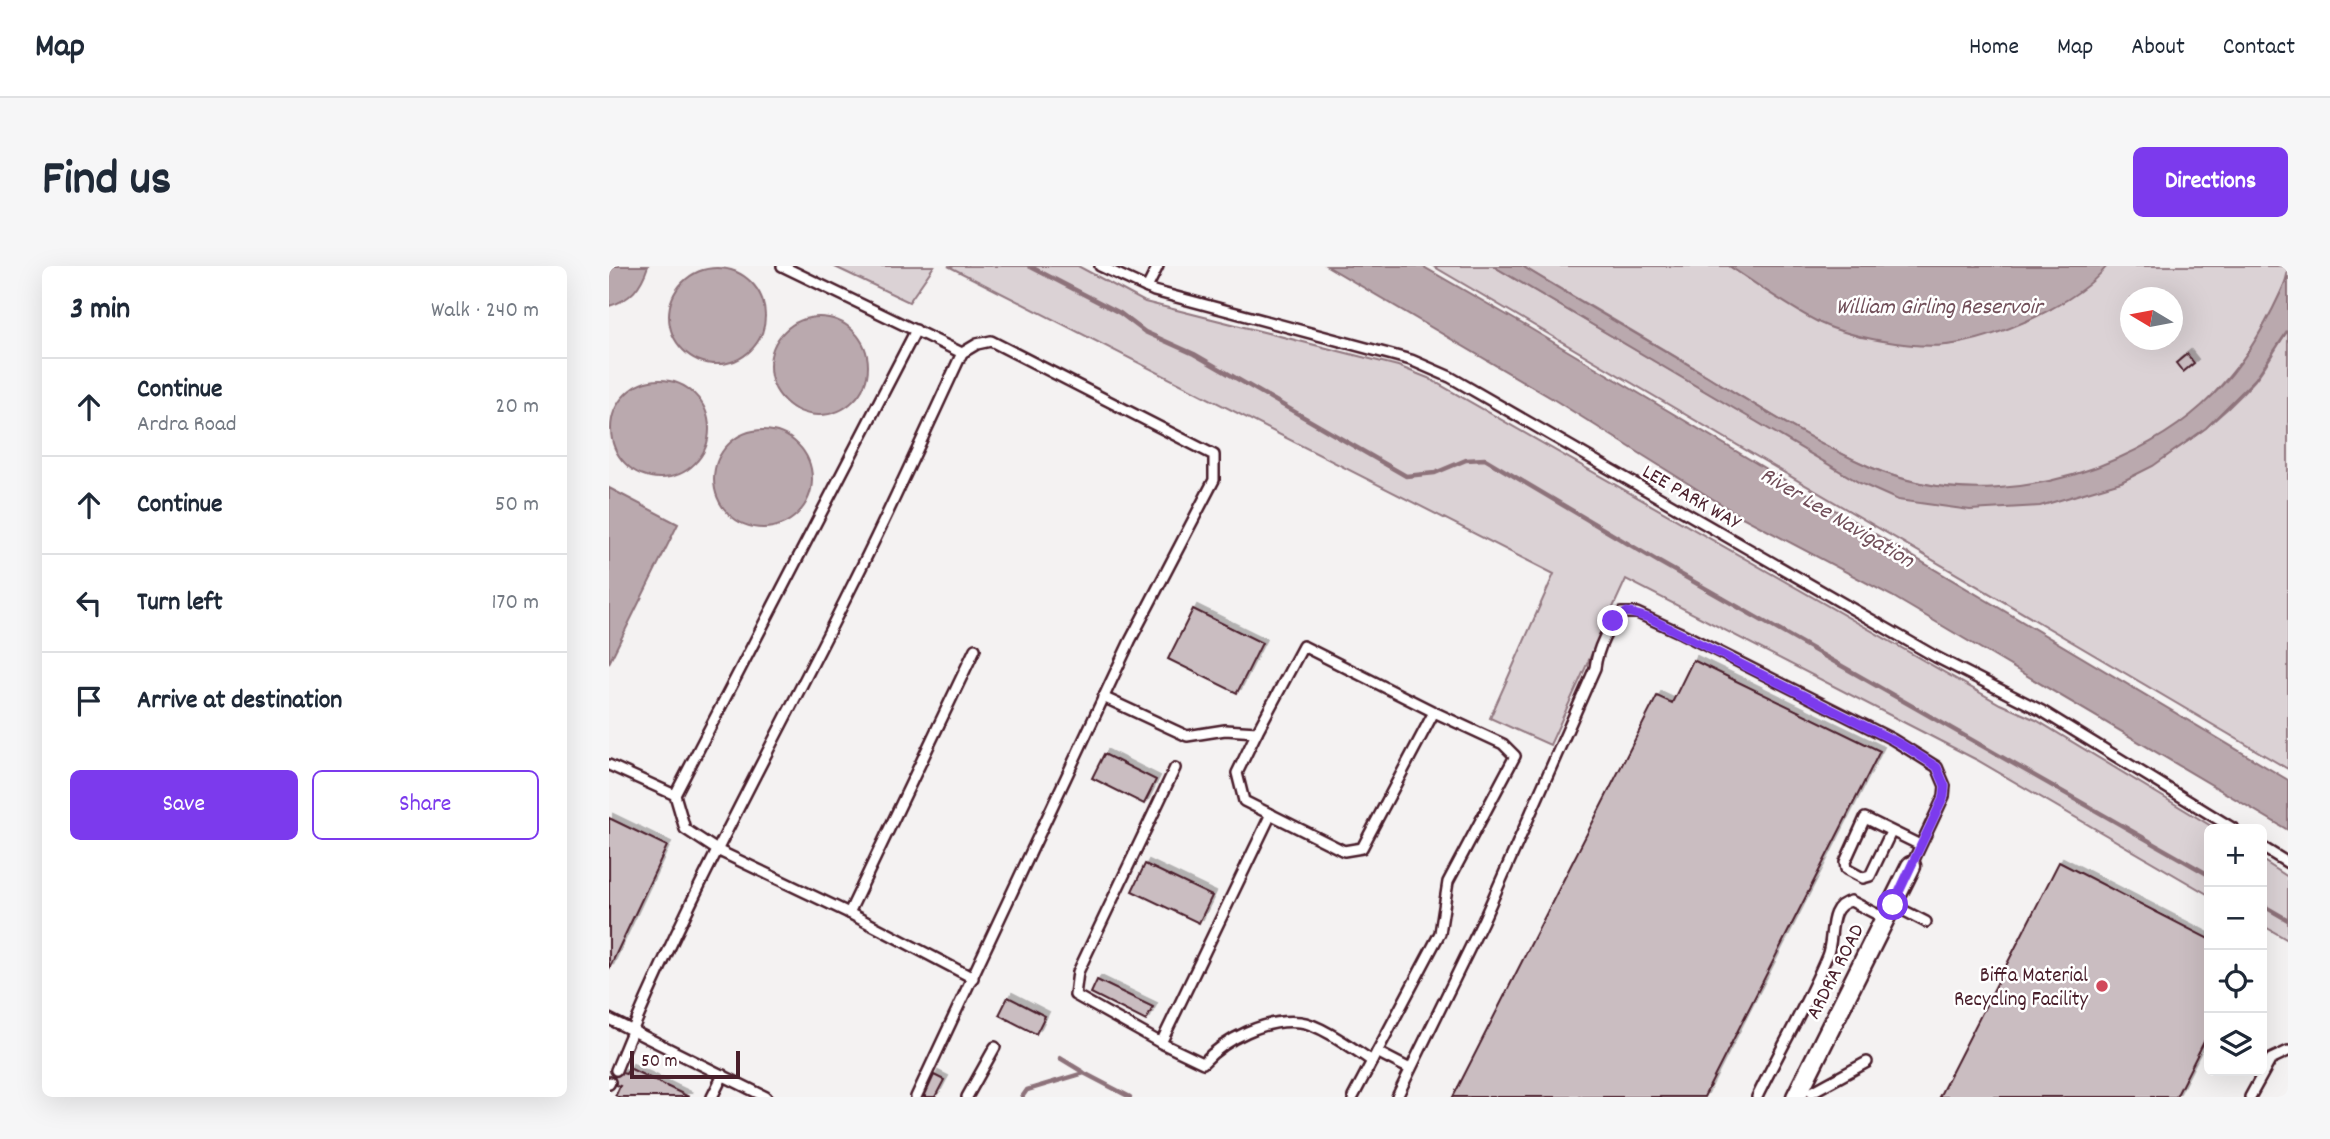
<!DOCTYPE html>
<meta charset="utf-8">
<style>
body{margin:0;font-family:Dekko,sans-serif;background:#f6f6f7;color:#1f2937}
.controls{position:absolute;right:21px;bottom:21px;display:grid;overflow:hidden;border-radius:10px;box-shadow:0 7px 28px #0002}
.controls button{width:63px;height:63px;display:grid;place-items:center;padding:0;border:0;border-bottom:2px solid #e0e1e3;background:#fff;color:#1f2937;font:35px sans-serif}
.compass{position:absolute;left:1511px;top:21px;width:63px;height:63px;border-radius:50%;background:#fff;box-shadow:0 7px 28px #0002;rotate:280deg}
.scale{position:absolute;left:21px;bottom:18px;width:110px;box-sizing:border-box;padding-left:7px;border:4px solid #4a1f2b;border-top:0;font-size:19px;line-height:24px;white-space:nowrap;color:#4a1f2b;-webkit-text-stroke:5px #fff;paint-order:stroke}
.stop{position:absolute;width:21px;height:21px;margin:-16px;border:5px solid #7c3aed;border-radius:50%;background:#fff}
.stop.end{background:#7c3aed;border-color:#fff;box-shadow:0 2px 7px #0008}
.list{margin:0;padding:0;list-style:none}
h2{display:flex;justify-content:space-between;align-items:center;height:91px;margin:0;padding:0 28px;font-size:30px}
h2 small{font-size:23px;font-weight:400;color:#747a83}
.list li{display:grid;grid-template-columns:46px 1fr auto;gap:21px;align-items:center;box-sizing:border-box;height:98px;padding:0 28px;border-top:2px solid #e0e1e3}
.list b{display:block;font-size:26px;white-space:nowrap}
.list p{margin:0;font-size:23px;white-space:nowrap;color:#747a83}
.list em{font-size:23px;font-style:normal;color:#747a83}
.actions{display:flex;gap:14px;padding:21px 28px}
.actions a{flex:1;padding:16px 0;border:2px solid #7c3aed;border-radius:10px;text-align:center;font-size:24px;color:#7c3aed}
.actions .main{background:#7c3aed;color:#fff}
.icon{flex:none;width:38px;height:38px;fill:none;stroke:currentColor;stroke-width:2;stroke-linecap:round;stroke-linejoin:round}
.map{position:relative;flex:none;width:1679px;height:831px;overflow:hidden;border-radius:10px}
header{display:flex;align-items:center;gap:42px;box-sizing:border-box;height:98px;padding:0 35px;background:#fff;border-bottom:2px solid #e0e1e3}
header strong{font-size:33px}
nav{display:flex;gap:38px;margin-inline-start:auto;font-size:24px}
.intro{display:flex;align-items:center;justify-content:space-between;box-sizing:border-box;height:168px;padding:0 42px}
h1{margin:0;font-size:49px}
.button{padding:18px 32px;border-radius:10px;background:#7c3aed;color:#fff;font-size:24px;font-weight:700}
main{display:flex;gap:42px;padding:0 42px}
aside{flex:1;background:#fff;border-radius:10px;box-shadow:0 7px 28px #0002}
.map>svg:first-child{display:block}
.green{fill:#dbd2d5;stroke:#927880;stroke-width:2;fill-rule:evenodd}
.water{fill:#baa9ae;stroke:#8d727a;stroke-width:2}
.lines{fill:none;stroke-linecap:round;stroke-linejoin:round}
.stream{stroke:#8d727a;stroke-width:4.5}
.building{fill:#cabdc1;stroke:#4a1f2b;stroke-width:2;filter:url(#shadow)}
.service-casing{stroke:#4a1f2b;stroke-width:14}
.minor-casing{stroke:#4a1f2b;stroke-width:23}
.service{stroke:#fff;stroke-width:9}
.minor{stroke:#fff;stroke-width:18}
.route{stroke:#7c3aed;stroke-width:9}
.poi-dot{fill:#d1495b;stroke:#fff;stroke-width:2.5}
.labels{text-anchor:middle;stroke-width:5;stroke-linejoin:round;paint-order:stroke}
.street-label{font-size:21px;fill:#4a1f2b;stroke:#fff}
.poi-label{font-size:21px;fill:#4a1f2b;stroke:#fff;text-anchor:end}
.water-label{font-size:23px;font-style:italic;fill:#714f59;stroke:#fff}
</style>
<header>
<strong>Map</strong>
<nav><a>Home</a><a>Map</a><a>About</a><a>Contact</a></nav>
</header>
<div class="intro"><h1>Find us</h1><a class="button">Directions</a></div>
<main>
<aside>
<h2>3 min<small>Walk · 240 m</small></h2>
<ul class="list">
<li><svg class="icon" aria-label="ahead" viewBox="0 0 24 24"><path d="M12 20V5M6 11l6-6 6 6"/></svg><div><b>Continue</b><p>Ardra Road</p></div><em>20 m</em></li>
<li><svg class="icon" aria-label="ahead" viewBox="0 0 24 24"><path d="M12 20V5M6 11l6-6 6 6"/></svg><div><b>Continue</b></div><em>50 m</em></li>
<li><svg class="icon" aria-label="left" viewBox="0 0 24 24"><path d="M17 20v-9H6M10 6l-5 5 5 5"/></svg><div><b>Turn left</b></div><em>170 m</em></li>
<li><svg class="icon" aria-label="arrive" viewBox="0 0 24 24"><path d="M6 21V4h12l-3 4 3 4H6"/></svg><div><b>Arrive at destination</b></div></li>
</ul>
<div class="actions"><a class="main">Save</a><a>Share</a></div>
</aside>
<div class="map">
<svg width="1679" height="831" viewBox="0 0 1679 831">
<defs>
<filter id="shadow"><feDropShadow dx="4" dy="-4" stdDeviation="0" flood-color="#0004"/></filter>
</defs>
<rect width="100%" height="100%" fill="#f4f2f2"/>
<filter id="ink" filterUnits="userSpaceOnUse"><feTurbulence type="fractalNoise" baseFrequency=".0143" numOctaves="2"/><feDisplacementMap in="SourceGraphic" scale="14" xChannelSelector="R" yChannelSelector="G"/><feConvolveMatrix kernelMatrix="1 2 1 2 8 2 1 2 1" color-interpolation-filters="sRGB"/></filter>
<g filter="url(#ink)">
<g class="green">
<polygon points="224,0 325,0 300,36"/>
<polygon points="339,0 469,0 536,36 789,100 819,112 1391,438 1427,454 1607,563 1600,563 1600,629 1368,494 1017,313 941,479 881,452 945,308"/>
<path d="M824,0H884L1139,150L1289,234L1512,216C1562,190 1609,157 1646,114C1658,99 1668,80 1679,64V503Z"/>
<path d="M913,0H1120L1212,57L1251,71L1337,79L1381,68L1420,54L1442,43L1498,0H1679C1679,13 1673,23 1668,35C1652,73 1628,103 1599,134C1574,161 1541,179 1507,194C1432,228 1338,235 1261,201C1204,176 1152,143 1100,111C1038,73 975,37 913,0ZM1521,32H1563V74H1521Z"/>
<polygon points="1653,594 1679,611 1679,674 1653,659"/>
</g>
<g class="water">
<path d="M0,0H39C32,21 22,34 0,40Z"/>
<polygon points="718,0 813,0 917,60 1679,514 1679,564 1283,330 1131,250 944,133"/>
<path d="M884,0H913C973,37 1035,72 1095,108C1149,141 1203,175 1261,201C1341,236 1435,226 1512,191C1599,152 1642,96 1679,10V64L1646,113L1597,162L1544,200L1512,216L1431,240L1361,244L1289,234L1251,217Z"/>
<path d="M1120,0H1498C1468,38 1385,74 1337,79C1303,83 1241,71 1211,57C1179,41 1149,19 1120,0Z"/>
<circle cx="108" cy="50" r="48"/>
<circle cx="210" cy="100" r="49"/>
<circle cx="51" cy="163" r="49"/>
<circle cx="154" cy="213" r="49"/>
<polygon points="0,222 69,258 0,397"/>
</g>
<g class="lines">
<g class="stream">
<polyline points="420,0 511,47 536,66 585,88 797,210 826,207 857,194 876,193 1050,296 1600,609"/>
<polyline points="1653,639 1679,654"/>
<polyline points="451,792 474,806"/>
<polyline points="413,831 418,824 475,807 521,831"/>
</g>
</g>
<g class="building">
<polygon points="1578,88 1585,97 1574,106 1567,97"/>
<polygon points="584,343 653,377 628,427 559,393"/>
<polygon points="1084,394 1271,485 1095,831 844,831 1048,430 1063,437"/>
<polygon points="495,488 547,514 535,538 483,512"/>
<polygon points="0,552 58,580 0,703"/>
<polygon points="1450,596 1600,673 1600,766 1567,831 1330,831"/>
<polygon points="536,598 603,630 590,657 523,625"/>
<polygon points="488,714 544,741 537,755 482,727"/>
<polygon points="399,731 436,750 427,768 390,749"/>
<polygon points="20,802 80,831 6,831 11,820 7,819 5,811 13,807 17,808"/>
<polygon points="325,809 335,814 326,831 315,831"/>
</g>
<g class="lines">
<g class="service-casing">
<g id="service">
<polyline points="173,0 353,87"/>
<polyline points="491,0 545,25 802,94 841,111 1327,391 1433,445 1625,563"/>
<polyline points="538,22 549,0"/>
<polyline points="307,64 66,529 76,563 108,584 240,647 364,712"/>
<polyline points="494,431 578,470 616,464 648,466 628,507 635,535 735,585 753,582 825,446 894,478 906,490 839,616 831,667 744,831"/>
<polyline points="648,466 694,380 825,446"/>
<polyline points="0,499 66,529"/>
<polyline points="566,502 469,706 466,729 552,777 662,548"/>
<polyline points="1282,566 1261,610 1254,612 1237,603 1236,596 1256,552 1311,579"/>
<polyline points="1653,581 1679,597"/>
<polyline points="1284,639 1317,656"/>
<polyline points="240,647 366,383"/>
<polyline points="0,753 157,831"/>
<path d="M552,777L594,797C616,773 657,752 691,756C711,758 746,784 763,795"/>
<polyline points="768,786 801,803"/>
<path d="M7,804C74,638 163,482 242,322C281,245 316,166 353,87L368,78L382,75L605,189V214L521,375L307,831"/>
<polyline points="0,818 1,816"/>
<polyline points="1203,826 1258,796"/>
<polyline points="103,831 114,809"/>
<polyline points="358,831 386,781"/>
<path d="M788,831L874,655L986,402C988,384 999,360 1012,347H1028L1072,367L1283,473L1328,501L1336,520L1335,530L1302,600"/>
<path d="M1148,831C1171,784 1198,738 1218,690C1226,671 1217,640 1242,635L1277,653"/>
<polyline points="1641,831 1662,793 1679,785"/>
</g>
</g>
<g class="minor-casing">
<polyline id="minor" points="1187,831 1302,600"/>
</g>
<use href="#service" class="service"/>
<use href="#minor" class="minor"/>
</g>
</g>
<g class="lines" filter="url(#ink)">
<polyline class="route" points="1004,355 1018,346 1040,352 1292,478 1328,501 1336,520 1335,530 1284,639"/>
</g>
<circle class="poi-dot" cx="1493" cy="720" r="7"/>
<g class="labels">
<g class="street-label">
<text transform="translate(1083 230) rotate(30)" y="7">LEE PARK WAY</text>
<text transform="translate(1225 705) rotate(-63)" y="7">ARDRA ROAD</text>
</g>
<g class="poi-label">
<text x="1479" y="715">Biffa Material<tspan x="1479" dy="24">Recycling Facility</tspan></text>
</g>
<g class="water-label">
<text x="1330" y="47">William Girling Reservoir</text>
<text transform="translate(1229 250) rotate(31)" y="8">River Lee Navigation</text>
</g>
</g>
</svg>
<div class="controls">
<button>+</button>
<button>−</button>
<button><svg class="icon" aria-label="locate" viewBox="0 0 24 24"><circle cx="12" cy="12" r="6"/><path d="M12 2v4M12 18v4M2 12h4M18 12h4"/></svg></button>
<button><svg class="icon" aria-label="layers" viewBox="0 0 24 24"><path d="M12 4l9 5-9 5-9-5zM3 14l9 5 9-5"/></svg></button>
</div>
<svg class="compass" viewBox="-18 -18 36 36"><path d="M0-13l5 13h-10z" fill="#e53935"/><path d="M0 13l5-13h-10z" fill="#747a83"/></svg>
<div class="scale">50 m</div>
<div class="stop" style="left:1284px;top:639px"></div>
<div class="stop end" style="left:1004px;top:355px"></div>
</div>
</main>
